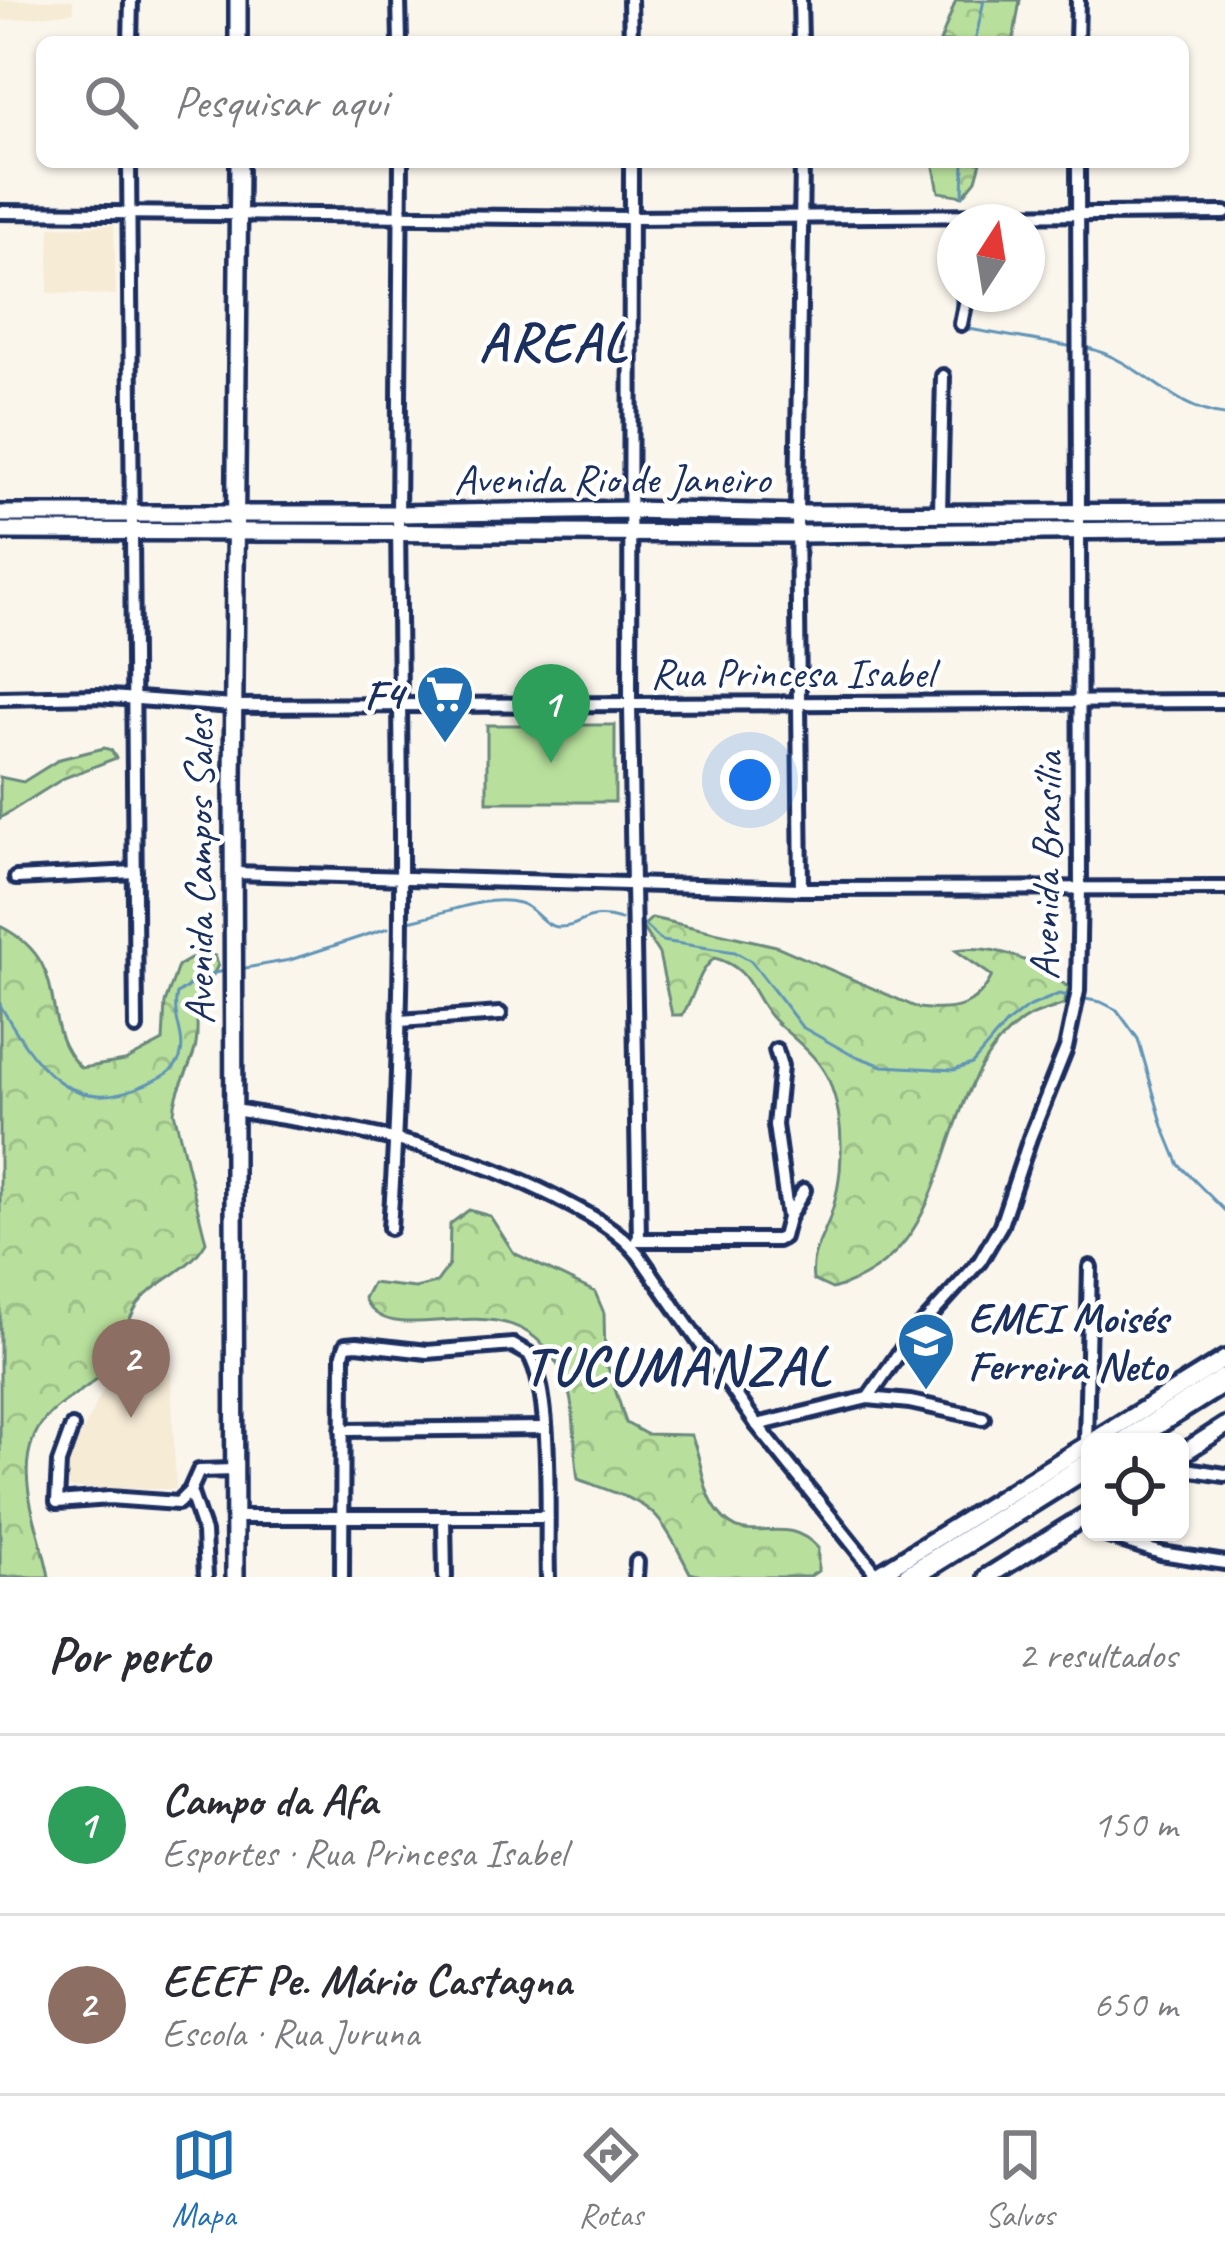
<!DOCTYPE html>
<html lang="pt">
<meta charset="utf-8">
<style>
body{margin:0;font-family:Caveat,sans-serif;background:#f2f2f3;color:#2b2b33}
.controls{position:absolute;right:36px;bottom:36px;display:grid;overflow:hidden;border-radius:18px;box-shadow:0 3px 9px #0004}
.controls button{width:108px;height:108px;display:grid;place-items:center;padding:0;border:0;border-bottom:3px solid #e1e1e2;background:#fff;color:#2b2b33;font:60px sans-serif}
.compass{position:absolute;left:937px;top:204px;width:108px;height:108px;border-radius:50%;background:#fff;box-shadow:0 3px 9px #0004;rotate:12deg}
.you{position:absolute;left:750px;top:780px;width:42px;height:42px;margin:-30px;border:9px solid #fff;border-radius:50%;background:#1a73e8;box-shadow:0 0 0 18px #1a73e833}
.badge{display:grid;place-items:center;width:78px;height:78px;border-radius:50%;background:#1f6fb2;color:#fff;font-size:39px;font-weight:700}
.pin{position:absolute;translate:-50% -99px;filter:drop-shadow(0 3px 6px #0008)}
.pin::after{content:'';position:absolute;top:63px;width:42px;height:36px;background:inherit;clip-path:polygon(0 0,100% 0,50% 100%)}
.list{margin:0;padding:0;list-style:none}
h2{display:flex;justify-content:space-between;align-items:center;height:156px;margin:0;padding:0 48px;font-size:51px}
h2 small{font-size:39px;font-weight:400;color:#7c7c81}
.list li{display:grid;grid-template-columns:78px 1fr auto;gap:36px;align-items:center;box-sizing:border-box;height:180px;padding:0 48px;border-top:3px solid #e1e1e2}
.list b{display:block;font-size:45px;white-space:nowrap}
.list p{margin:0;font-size:39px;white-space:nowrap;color:#7c7c81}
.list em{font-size:39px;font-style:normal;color:#7c7c81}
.icon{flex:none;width:66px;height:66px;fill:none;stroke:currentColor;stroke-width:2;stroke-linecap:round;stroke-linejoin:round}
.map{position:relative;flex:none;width:1225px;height:1577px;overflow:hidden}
.search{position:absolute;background:#fff;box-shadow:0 3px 9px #0004;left:36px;right:36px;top:36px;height:132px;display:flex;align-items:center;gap:30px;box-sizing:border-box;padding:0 42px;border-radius:18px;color:#7c7c81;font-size:45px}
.sheet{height:516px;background:#fff}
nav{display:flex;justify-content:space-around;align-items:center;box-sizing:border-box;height:168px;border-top:3px solid #e1e1e2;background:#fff;font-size:33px;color:#7c7c81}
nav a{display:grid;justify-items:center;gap:6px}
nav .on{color:#1f6fb2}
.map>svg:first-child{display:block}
.built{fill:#f6ebd5}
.forest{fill:url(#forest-crowns);stroke:#6a887d;stroke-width:3}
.garden{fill:#b8e09c;stroke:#6a887d;stroke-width:3}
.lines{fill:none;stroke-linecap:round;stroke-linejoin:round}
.stream{stroke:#6194b6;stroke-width:3}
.street-casing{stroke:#1b2f5e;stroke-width:20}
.secondary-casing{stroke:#1b2f5e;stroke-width:24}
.highway-casing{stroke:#1b2f5e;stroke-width:30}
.street{stroke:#fff;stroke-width:10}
.secondary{stroke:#fff;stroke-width:15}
.highway{stroke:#fff;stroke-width:21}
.labels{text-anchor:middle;stroke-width:9;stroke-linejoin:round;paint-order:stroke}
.street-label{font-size:42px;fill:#1b2f5e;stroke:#fff}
.poi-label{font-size:42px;font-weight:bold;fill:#1b2f5e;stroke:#fff;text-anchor:end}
.district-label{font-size:54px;font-weight:bold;letter-spacing:3px;fill:#1b2f5e;stroke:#fff}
</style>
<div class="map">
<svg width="1225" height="1577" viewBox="0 0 1225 1577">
<defs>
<pattern id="forest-crowns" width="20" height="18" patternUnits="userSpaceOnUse" patternTransform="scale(3)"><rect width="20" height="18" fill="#b8e09c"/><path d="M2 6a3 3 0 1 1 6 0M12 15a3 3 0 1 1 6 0" fill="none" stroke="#9ec089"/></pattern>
</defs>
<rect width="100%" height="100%" fill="#fbf6ec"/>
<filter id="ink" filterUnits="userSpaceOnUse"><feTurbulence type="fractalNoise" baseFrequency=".00833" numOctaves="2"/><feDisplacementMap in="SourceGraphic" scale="24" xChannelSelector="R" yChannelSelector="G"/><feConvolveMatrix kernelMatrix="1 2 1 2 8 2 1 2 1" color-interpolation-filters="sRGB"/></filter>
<g filter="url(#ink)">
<g class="built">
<polygon points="0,0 73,0 74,12 0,21"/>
<polygon points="114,225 116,295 48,293 50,227"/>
<polygon points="171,1373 176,1489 67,1488 67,1463 111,1374"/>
</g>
<g class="forest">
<polygon points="956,0 1020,0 1013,42 940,42"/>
<polygon points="933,162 981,162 976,180 963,196 939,192"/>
<polygon points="104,748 111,750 116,758 64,778 0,818 0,777 23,782 60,759"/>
<path d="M652,918L776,946L918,1008C952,1012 976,1009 992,976L955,950C994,943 1040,962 1069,988L1064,1004C1050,1010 1035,1012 1022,1021C925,1092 967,1251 832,1289L813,1280C810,1255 820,1243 829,1220C844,1179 846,1124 830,1083C820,1057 795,1040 775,1021C750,996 754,969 715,958C696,972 696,997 682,1015H672L659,954L642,927Z"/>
<path d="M0,926C77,965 34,1023 81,1068L125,1061L163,1041L165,1003L178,966L201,953L215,956L218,965L212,977L201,982C192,1005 201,1026 195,1049C189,1072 176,1088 174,1112L206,1242C188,1273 157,1279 138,1304C124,1325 121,1351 105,1371C88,1390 64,1398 47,1417C6,1463 40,1525 49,1577H0Z"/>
<path d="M469,1210L490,1216L514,1253L595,1292L604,1313L605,1358L626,1423L646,1434L691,1435C703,1461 701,1490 719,1513C749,1552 782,1509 818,1548V1571L809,1577H704L690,1573C653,1500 652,1507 578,1479C573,1449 577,1415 567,1386C522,1260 393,1364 364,1298L372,1283L415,1288L436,1283L449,1265L450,1224Z"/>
</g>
<rect class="garden" x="487" y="725" width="128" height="77"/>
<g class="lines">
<g class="stream">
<polyline points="975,42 984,0"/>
<polyline points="963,196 964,162"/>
<polyline points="955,292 957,327 1068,346"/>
<path d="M1088,348C1142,362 1171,409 1224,415"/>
<path d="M408,921C443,915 484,894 519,903C534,906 543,927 558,927C583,928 583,909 621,920"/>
<polyline points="640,921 662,941 735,952 751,961 802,1027 850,1054 883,1066 954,1070 972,1064 1006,1024 1026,1008 1059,994 1101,1002 1117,1010 1138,1039 1163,1126 1179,1165 1225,1211"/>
<polyline points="240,969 290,960 388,928"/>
<path d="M0,1005C34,1063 69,1119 144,1085C158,1079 174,1073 180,1058C187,1037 171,1018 177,994L204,975L230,970"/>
</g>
<g class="street-casing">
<g id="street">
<polyline points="399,0 400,42"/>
<polyline points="630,0 631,42"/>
<polyline points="800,0 801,42"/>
<polyline points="130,42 131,0"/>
<polyline points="1077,42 1078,0"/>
<polyline points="129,162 136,1028"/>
<polyline points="631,162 630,706 639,1240"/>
<polyline points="0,212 632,218 1225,213"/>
<polyline points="961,324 967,294"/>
<polyline points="940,512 943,376"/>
<polyline points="0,698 97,696 233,706 1225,701"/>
<polyline points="234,873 801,889 1225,888"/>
<polyline points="16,878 135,872"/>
<polyline points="801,889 797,514 802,162"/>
<polyline points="400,1021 500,1014"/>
<polyline points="776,1050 781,1066 775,1125 788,1218"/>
<path d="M234,1110C349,1128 451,1144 555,1197C585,1213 616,1227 638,1254L757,1425L879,1577"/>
<path d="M390,1228C407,991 400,755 398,518C398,399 401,281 401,162"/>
<polyline points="637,1240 777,1240 783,1237 788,1218 804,1190"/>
<polyline points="868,1398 907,1342 980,1261 1001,1225 1030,1138 1066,1048 1078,991 1080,886 1078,162"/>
<polyline points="757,1425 868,1398 910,1402 983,1418"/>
<polyline points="72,1427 59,1463 57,1502 109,1498 178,1503 190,1491 199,1471 235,1470"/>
<polyline points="342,1430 544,1428"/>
<polyline points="1086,1443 1090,1267"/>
<polyline points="1180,1468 1225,1475"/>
<polyline points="190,1491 204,1532 206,1577"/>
<polyline points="235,1517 546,1517"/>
<polyline points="444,1519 445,1577"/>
<polyline points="1096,1532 1161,1553 1225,1563"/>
<path d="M342,1577L343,1354L346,1345L357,1344L427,1352L513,1345L529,1354C554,1395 546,1524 548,1577"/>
<polyline points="636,1577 637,1562"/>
</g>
</g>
<g class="secondary-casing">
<g id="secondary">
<polyline points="238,0 238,42"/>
<polyline points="0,514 398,514 631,510 797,514 1225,512"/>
<polyline points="0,531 798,534 1225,529"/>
<polyline points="1180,1455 1225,1426"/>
<polyline points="235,1577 233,783 239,162"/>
<polyline points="874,1577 1225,1359"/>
<polyline points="987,1577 1090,1513"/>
</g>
</g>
<g class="highway-casing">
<g id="highway">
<polyline points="1126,1442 1225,1380"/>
<polyline points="909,1577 1090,1464"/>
</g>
</g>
<use href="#street" class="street"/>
<use href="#secondary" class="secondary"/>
<use href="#highway" class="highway"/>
</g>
</g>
<defs>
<g id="supermarket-pin" transform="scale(3)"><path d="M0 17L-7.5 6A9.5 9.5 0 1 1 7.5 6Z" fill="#1f6fb2" stroke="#fff"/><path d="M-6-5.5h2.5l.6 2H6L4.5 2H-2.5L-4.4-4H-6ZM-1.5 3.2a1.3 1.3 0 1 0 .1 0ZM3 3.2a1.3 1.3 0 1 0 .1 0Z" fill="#fff"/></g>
<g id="school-pin" transform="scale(3)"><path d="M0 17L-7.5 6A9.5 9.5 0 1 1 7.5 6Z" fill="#1f6fb2" stroke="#fff"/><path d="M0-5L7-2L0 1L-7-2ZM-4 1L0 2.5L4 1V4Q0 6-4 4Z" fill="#fff"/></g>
</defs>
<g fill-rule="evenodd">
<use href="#supermarket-pin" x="445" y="694"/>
<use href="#school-pin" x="926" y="1341"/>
</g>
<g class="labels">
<g class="street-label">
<text x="612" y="493">Avenida Rio de Janeiro</text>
<text x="792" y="687">Rua Princesa Isabel</text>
<text transform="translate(1045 866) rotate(-89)" y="15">Avenida Brasília</text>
<text transform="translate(198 870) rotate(-90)" y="15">Avenida Campos Sales</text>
</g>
<g class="poi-label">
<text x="403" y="709">F4</text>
<text x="968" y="1332" text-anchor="start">EMEI Moisés<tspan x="968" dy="48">Ferreira Neto</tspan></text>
</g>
<g class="district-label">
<text x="554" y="360">AREAL</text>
<text x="678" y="1384">TUCUMANZAL</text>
</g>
</g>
</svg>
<div class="controls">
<button><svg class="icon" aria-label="locate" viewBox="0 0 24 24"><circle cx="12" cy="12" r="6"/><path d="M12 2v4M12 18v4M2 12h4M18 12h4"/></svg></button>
</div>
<svg class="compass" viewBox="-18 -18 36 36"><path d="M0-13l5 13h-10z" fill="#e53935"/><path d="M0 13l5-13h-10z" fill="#7c7c81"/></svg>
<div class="you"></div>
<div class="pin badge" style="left:551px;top:763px;background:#2e9e5b">1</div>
<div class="pin badge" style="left:131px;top:1418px;background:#8d6e63">2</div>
<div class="search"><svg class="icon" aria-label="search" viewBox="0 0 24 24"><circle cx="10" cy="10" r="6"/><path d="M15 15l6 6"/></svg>Pesquisar aqui</div>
</div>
<section class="sheet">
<h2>Por perto<small>2 resultados</small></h2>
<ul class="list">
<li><span class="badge" style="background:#2e9e5b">1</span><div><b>Campo da Afa</b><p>Esportes · Rua Princesa Isabel</p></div><em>150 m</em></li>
<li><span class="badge" style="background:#8d6e63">2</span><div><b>EEEF Pe. Mário Castagna</b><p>Escola · Rua Juruna</p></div><em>650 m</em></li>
</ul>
</section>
<nav>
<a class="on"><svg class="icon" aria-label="map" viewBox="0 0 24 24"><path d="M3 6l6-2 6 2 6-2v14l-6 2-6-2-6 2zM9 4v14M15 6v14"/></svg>Mapa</a>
<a><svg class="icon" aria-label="directions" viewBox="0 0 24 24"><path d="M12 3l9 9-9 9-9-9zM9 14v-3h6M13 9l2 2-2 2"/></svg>Rotas</a>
<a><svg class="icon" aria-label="saved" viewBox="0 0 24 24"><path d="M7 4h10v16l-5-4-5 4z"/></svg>Salvos</a>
</nav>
